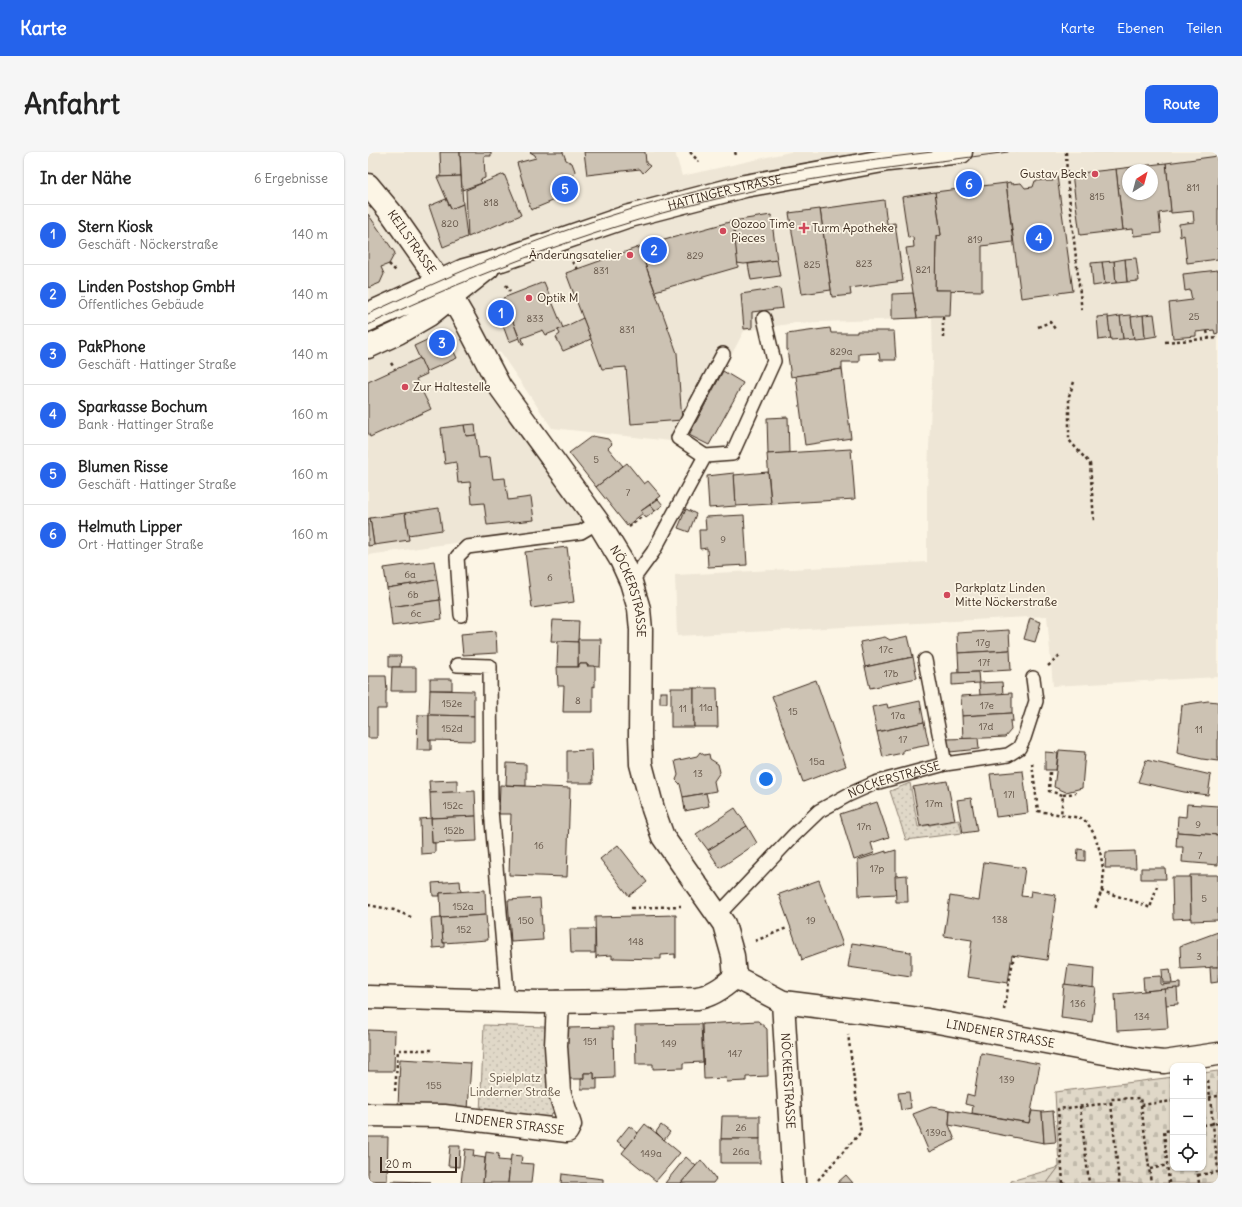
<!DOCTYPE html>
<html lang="de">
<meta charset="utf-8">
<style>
body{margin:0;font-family:Delius,sans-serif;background:#f6f6f6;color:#222}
.controls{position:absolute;right:12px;bottom:12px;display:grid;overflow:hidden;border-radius:8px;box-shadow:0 1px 3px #0004}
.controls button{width:36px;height:36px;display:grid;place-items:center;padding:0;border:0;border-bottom:1px solid #e0e0e0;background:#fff;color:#222;font:20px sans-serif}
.compass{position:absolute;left:754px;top:12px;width:36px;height:36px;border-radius:50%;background:#fff;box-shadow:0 1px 3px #0004;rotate:36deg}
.scale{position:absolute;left:12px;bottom:10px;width:77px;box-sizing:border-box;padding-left:4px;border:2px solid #3b2a1e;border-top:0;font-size:11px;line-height:14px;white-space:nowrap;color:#3b2a1e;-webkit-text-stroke:3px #fcf5e5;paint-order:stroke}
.you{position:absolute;left:398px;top:627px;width:14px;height:14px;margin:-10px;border:3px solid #fff;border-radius:50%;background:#1a73e8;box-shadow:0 0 0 6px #1a73e833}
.badge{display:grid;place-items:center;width:26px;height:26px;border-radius:50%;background:#2563eb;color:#fff;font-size:13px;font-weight:700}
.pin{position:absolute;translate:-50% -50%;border:2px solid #fff;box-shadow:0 1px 4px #0006}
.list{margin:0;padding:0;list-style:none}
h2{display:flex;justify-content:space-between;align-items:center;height:52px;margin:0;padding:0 16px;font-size:17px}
h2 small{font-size:13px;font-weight:400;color:#767676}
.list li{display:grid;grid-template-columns:26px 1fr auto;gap:12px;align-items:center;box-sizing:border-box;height:60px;padding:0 16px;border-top:1px solid #e0e0e0}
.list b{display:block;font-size:15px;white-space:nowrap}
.list p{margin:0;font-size:13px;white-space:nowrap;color:#767676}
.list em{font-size:13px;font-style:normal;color:#767676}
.icon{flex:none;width:22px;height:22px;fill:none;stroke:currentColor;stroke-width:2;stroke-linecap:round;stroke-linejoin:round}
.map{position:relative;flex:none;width:850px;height:1031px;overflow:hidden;border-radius:8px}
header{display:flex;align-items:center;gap:24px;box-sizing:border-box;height:56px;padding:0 20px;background:#2563eb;color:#fff}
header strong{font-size:19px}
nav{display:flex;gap:22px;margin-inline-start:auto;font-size:14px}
.intro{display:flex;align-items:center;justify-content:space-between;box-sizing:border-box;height:96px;padding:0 24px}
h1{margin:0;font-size:28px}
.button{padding:10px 18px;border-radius:8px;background:#2563eb;color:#fff;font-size:14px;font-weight:700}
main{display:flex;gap:24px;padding:0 24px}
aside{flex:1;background:#fff;border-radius:8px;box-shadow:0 1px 3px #0004}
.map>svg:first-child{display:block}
.built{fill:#eee6d6;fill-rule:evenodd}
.green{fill:url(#green-dots);stroke:#8e8173}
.forest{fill:url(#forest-firs);stroke:#8e8173}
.cemetery{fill:url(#cemetery-stones);stroke:#8e8173}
.building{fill:#ccc2b3;stroke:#3b2a1e;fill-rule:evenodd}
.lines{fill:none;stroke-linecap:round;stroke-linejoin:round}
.lane-casing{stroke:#3b2a1e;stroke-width:16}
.street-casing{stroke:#3b2a1e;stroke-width:25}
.secondary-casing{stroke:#3b2a1e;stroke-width:25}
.path{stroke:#3b2a1e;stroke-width:2.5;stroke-dasharray:3 3;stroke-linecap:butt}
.lane{stroke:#fcf5e5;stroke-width:13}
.street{stroke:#fcf5e5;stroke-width:22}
.secondary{stroke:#fcf5e5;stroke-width:22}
.tram{stroke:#3b2a1e;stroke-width:1}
.poi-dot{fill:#d1495b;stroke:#fcf5e5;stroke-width:1.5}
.labels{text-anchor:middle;stroke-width:3.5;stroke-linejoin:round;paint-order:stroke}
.number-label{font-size:10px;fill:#5f5043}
.poi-label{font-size:12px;fill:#3b2a1e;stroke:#fcf5e5;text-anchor:start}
.street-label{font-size:12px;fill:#3b2a1e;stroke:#fcf5e5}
.park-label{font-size:12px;fill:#645648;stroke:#fcf5e5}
</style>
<header>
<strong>Karte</strong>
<nav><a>Karte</a><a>Ebenen</a><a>Teilen</a></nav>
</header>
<div class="intro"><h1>Anfahrt</h1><a class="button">Route</a></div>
<main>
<aside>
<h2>In der Nähe<small>6 Ergebnisse</small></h2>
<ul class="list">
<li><span class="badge">1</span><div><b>Stern Kiosk</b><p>Geschäft · Nöckerstraße</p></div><em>140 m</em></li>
<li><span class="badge">2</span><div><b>Linden Postshop GmbH</b><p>Öffentliches Gebäude</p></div><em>140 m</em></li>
<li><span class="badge">3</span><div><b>PakPhone</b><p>Geschäft · Hattinger Straße</p></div><em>140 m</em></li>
<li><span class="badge">4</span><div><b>Sparkasse Bochum</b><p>Bank · Hattinger Straße</p></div><em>160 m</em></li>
<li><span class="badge">5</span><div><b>Blumen Risse</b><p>Geschäft · Hattinger Straße</p></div><em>160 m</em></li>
<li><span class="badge">6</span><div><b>Helmuth Lipper</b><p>Ort · Hattinger Straße</p></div><em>160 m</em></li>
</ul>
</aside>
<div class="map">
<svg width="850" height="1031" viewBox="0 0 850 1031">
<defs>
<pattern id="green-dots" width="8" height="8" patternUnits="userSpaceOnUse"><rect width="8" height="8" fill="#e0d8c8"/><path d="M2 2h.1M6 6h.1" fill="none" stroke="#c1baab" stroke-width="1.8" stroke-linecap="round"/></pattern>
<pattern id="forest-firs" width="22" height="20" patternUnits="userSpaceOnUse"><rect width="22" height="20" fill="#e0d8c8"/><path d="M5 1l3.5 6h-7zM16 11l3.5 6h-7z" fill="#c1baab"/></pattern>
<pattern id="cemetery-stones" width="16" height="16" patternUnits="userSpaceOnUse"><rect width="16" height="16" fill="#e0d8c8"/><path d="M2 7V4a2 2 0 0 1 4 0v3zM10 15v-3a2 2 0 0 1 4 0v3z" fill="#c1baab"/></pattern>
</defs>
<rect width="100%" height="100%" fill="#fcf5e5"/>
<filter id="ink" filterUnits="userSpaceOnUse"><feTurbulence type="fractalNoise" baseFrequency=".025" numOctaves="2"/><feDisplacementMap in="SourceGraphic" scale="8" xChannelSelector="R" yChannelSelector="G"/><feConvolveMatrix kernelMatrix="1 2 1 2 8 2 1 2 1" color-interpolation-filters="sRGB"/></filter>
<g filter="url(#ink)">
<path class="built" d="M0,0H307L314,24L422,0H850V525L685,534L679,464L309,484L307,423L559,410V339L565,209L564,166L427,171L376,179L321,283L323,284L321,291L184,276L132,200L105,211L116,233L216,369L209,374L0,403ZM760,18H784V42H760Z"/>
<g class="green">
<polygon points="542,631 550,675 591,668 594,681 538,688 522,639"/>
<polygon points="116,873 177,875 179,917 187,959 175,971 112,961"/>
</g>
<polygon class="forest" points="691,1015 679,1031 643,1031 643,1029"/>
<polygon class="cemetery" points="850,919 850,1031 679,1031 691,1015 687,940 805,925 805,1016 835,1016 835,921"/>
<g class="building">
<polygon points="72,0 92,0 93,24 73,25"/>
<polygon points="92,0 123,0 123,4 116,4 117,26 112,28 114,31 94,38"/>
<polygon points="162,0 195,0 198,8 204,11 207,19 205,25 211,38 163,58 149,11 168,6 167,3"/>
<polygon points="216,0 277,0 278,11 282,14 275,21 272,17 219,23"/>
<polygon points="850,4 850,107 819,111 816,83 812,85 811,72 826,70 825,59 803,61 798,11"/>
<path d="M798,11L803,59L791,61L793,81L766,84L765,77L755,78L748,17ZM760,18H784V42H760Z"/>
<polygon points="748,17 755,78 712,83 704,22"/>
<polygon points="136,22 153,63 100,85 98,38"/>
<polygon points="93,24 95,52 83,57 69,25"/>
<polygon points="686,24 689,24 705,139 653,146 638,31 642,30 643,32 653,31 657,36 665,35 667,29 678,28 678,29 685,29"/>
<polygon points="638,31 645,90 614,94 614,139 567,138 568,84 573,83 567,40"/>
<polygon points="567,40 573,83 568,84 567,138 583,138 582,164 566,164 549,166 538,96 546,95 545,85 540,86 534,45"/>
<polygon points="78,47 83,57 95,52 99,85 75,95 61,54"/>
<polygon points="516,48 519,72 527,71 535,129 482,136 483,143 464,145 452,57"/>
<polygon points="452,57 463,138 434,142 421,61"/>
<polygon points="0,62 27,101 21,112 13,115 16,122 12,131 0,136"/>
<polygon points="403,63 409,108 376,112 369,111 365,69"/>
<polygon points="365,69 370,115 287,139 271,95"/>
<polygon points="271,95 309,201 314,268 263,272 258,215 234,217 198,121"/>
<polygon points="768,106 771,129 759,130 757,107"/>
<polygon points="757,107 759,130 748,131 746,109"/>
<polygon points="409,108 412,124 383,128 380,112"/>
<polygon points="746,109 748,131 737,132 734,110"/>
<polygon points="734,110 737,132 725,134 723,111"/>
<polygon points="850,118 850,181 847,182 846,178 828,180 828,184 805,186 801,151 824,148 822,138 817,139 815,122"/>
<polygon points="176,130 195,176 178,183 175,178 154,186 156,192 154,192 135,146"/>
<polygon points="412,136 415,156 384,160 384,176 376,177 373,142"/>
<polygon points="545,141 549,166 524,167 524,142"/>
<polygon points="136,147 140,156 131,160 127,151"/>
<polygon points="140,156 151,186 141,190 130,160"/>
<polygon points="786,162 789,184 777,186 775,163"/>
<polygon points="763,163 766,186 755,187 752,164"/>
<polygon points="775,163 777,186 766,187 763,165"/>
<polygon points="740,164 743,186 731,188 729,165"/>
<polygon points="752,164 755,187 743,188 740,166"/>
<polygon points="215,166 223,187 195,199 188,185 192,182 190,178"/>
<polygon points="462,176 463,181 489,181 489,179 526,179 528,208 512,208 511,201 491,202 491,210 474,210 474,217 423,225 419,197 419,182"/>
<polygon points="76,180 89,206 58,220 46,194"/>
<polygon points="52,206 59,222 48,227 63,257 2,285 0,280 0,230"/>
<polygon points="474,217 483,286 437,293 428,224"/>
<polygon points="355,219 375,231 341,293 321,283"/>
<polygon points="420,265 421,301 400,302 399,266"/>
<polygon points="107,272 108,283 98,284 96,273"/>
<polygon points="96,273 98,284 108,283 111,306 122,305 125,327 137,326 140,348 163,345 166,368 119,373 116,351 104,352 102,330 90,331 88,310 77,312 73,276"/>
<polygon points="224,284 240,287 244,292 240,296 255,314 228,335 201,301"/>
<polygon points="483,297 487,347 403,352 399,302"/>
<polygon points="259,311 276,332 280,329 293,344 273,359 275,361 259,374 228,335"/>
<polygon points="400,320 403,352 368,354 366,323"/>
<polygon points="366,321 368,354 341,356 339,324"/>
<polygon points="290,347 295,353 287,359 282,353"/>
<polygon points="282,353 287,359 278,366 273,359"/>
<polygon points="71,356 74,378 40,383 37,361"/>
<polygon points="318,357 328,362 321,380 310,376"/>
<polygon points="37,361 41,388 6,393 2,366"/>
<polygon points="376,363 379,413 340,415 339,396 332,397 331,378 338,378 337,365"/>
<polygon points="2,366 6,393 0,394 0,367"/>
<polygon points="199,395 206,450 164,456 157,400"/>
<polygon points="66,409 69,428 19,436 16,416"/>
<polygon points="69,428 72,448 22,455 19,436"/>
<polygon points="72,448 74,467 24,474 22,455"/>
<polygon points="662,466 673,470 667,490 656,487"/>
<polygon points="185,468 211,469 210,490 183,489"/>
<polygon points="641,478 642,498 590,501 589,481"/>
<polygon points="128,479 129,501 95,503 93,482"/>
<polygon points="540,484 545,505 497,515 492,490 517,485 522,488"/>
<polygon points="210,487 233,487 232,515 219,514 219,512 211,512 211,515 210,515"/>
<polygon points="190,489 210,490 210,515 189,515"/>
<polygon points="642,498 643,518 591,521 590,501"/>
<polygon points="21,504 33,504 32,515 21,515"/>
<polygon points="545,505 549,526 502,536 497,515"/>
<polygon points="211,512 219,512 219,514 227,514 227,535 225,534 225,560 195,560 196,534 190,534 189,515 211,515"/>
<polygon points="24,515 48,515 48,539 23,539"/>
<polygon points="610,520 611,531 584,533 584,521"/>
<polygon points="0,524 18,524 19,539 18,539 18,557 9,557 9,586 0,586"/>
<rect x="62" y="527" width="22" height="11"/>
<polygon points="448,528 478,614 435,630 404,544"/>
<polygon points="634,530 635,542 612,543 611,531"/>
<rect x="303" y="536" width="23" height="39"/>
<polygon points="326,536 349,536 350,575 326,575"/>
<polygon points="62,538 106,539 106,564 61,563"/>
<rect x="292" y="540" width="7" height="11"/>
<polygon points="644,541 644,561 594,564 593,544"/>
<polygon points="552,549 556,570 509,580 504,555 519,552 520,556"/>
<polygon points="840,549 850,550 850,609 834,607 809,601 814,553"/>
<polygon points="644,561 645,569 642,569 643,578 637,585 595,587 594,564"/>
<polygon points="50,563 61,563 61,588 63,588 63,598 49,598"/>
<polygon points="61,563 106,564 106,589 61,588"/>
<polygon points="556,570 561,593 535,598 535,601 515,605 509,580"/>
<polygon points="610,586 611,597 582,600 579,587"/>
<polygon points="224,598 225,631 199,631 199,599"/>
<polygon points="691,598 717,600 714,636 698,640 686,635"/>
<polygon points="332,600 336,603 341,602 342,607 350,612 352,620 346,629 348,639 315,645 312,632 308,628 310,623 307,609 329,604"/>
<polygon points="677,600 690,601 688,618 677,618"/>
<polygon points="778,608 843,623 840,643 816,640 770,630"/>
<polygon points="139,611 158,612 158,634 138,633"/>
<polygon points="655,619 660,661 628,665 622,622"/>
<polygon points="89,628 89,640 62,641 61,629"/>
<polygon points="579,629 587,668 552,674 545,635"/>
<polygon points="132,633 202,636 199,725 141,723 143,662 131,662"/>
<polygon points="107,639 108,664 63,666 62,641"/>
<polygon points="338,641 341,654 317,659 315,645"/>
<polygon points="603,646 609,679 595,681 589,648"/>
<polygon points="509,650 521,685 503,691 506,701 486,708 472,662"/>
<polygon points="819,652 850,654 850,683 809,680 810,664 818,665"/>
<polygon points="367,656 379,674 340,698 328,682"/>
<polygon points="108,664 109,689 64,691 63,666"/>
<polygon points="63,666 64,691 67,691 67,701 53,702 52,667"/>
<polygon points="379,674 389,691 352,716 340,698"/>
<polygon points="809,680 850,683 850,713 814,710 815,695 808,695"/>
<polygon points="250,693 279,730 261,744 232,707"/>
<polygon points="710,697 717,698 717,709 709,708"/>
<polygon points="528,698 528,742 491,744 490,708 518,699 518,701"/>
<polygon points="767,699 768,716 737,716 738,700"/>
<polygon points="616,710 657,716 653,744 662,745 663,739 688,743 679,808 644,803 640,831 599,825 604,788 576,784 582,744 611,749"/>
<polygon points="773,716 797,716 798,727 773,727"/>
<polygon points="539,723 540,750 528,750 527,724"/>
<polygon points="822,723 850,723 850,768 823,769"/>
<polygon points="804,725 822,725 823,766 805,767"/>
<polygon points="451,728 475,793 433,808 434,807 411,743 410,744 409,743"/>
<polygon points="92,729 93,740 72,741 72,744 65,744 64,731"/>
<polygon points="117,738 118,763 73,766 72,741"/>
<polygon points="172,746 175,788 143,790 140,748"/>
<polygon points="118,763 120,788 75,791 73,766"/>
<polygon points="308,763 308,806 307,806 307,802 293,803 293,807 246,806 244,807 244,803 229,804 228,807 227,765"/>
<polygon points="73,766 75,791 77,791 77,795 65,796 63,767"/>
<polygon points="202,777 227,777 227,801 203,801"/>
<polygon points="850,780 850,815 813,817 812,794"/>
<polygon points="484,791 542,800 543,799 543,824 480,815"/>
<polygon points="700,813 726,816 725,836 697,833"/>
<polygon points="842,815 850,815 850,830 843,831"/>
<polygon points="802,817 804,831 795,831 794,818"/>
<polygon points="793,824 793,833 812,831 812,836 776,839 775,825"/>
<polygon points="696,832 728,836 724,870 693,866"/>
<polygon points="809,836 810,852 798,853 797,837"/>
<polygon points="797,837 800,876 749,879 747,842"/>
<polygon points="390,869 399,877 400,924 378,925 378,929 359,930 358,926 336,927 334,872"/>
<polygon points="333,872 335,910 315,911 315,916 285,917 285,912 268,912 267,873"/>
<polygon points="245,875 246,926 226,927 226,921 216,921 216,927 200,927 199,876"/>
<polygon points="0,878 27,879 26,919 0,919"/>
<polygon points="613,901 672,912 661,971 604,961 605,954 597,952 599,942 606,944"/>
<polygon points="32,907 103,911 100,958 30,955"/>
<polygon points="216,921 226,921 226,927 229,926 229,937 213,937 213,927 216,927"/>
<polygon points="541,940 543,956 533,958 530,941"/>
<polygon points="563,955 582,958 581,973 587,988 561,1000 545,962"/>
<polygon points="582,958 661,971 664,959 674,960 676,991 581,973"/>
<polygon points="685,959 688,990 676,991 674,960"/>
<polygon points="354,964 392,964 392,987 353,987"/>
<polygon points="277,972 312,1001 288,1029 254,1001"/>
<polygon points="293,973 302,980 296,988 288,980"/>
<polygon points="261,974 270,981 258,996 249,989"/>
<polygon points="0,985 20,985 19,1029 0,1029"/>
<rect x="353" y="987" width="39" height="24"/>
<polygon points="82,994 92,994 91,1015 80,1014"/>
<polygon points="97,997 106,998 105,1004 117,1006 115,1031 93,1031"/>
<polygon points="118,1000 131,1002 130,1008 142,1009 140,1031 115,1031"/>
<polygon points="143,1003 154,1004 153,1011 165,1012 163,1031 140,1031"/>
<polygon points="318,1005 328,1014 313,1031 297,1031"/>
<polygon points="333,1008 348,1027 345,1031 313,1031"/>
<polygon points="194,1022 235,1027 235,1031 193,1031"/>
<polygon points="478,1023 485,1031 469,1031"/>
<polygon points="0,1029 18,1029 17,1031 0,1031"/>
<polygon points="23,1029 63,1030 23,1031"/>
</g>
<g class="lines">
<g class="lane-casing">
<g id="lane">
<polyline points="0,173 36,157 74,148"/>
<polyline points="337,304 310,286 355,202"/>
<polyline points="263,430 285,400 337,304 364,302 406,209 396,166"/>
<polyline points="93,463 89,405 99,395 213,380 230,370"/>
<polyline points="557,508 577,612"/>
<polyline points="89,513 122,514 123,658 140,850"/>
<path id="s1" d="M350,763L426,683L451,659L480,643L507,631L577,612L640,603L651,596L656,586L668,549L665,526"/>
</g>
</g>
<g class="street-casing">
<g id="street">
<path id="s2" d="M0,33L24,62L71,129L84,146L98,170L132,235L230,370L253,408L263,430L271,457L273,478L272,583L273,612L285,657L295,685L356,772L365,804L367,825"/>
<path id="s3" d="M367,825L415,850L559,868L774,908L796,910L850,902"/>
<path d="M0,845L172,850L259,849L329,846C344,844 356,835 367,825"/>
<path id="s4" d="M415,850L426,1031"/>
<path id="s5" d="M0,963L76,964L199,979L202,973L191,939L188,894L190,850"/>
</g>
</g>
<g class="secondary-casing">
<g id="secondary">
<path id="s6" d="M0,162L96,118L133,108L258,65L377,34L520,8L593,0"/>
<polyline points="0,195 30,181 61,163 120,116"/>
</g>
</g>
<g class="path">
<polyline points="322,0 331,10"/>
<polyline points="367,0 368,3"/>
<polyline points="698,0 699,25 714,160"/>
<polyline points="204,110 210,117"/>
<polyline points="21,112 29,120"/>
<polyline points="138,133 142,139"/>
<polyline points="670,175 682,170 687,177"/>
<polyline points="839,179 841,187"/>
<polyline points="575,186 575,164"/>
<polyline points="797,190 850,186"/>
<polyline points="23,211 27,217"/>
<polyline points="706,230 701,244 701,288 722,312 726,369"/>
<polyline points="261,375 276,363"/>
<polyline points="680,514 692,504"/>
<path d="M664,611L670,659L713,666C729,675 737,714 735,731C734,741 729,749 727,758"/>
<polyline points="682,620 681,639 695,643 693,663"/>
<polyline points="695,643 708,641"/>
<polyline points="733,739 772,751 782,756 790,731"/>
<polyline points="0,753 26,758 45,766"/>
<polyline points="263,756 313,754"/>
<polyline points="387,789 419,776"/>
<polyline points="636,858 646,803"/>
<polyline points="840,928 850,1017"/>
<polyline points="27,939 30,898 64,898"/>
<polyline points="835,946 850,944"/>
<polyline points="743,951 751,1031"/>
<polyline points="773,953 783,1031"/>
<polyline points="712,954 721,1031"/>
<polyline points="835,973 850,971"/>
<polyline points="829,1016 831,1031"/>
<polyline points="782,1017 800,1013"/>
<polyline points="830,1023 850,1020"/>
<polyline points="450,1028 493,980 480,882"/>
<polyline points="695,1031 690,957 743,951 743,947 772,946 773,953 805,949"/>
<polyline points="801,1031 796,979 805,978"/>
</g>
<use href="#lane" class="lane"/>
<use href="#street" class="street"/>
<use href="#secondary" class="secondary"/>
<g class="tram">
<path d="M0,162C39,144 77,126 116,110C175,85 237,64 299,47C386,23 475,11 564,0"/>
<path d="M0,173C117,117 239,72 365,43C456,22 548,13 640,0"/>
</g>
</g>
</g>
<g class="poi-dot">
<circle cx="727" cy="22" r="4"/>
<path d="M434 70h4v4h4v4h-4v4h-4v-4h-4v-4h4z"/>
<circle cx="355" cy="79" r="4"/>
<circle cx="262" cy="103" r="4"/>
<circle cx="161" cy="146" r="4"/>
<circle cx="37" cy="235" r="4"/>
<circle cx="579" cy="443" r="4"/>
</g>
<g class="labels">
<g class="number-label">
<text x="825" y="39">811</text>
<text x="729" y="48">815</text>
<text x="123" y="54">818</text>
<text x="82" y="75">820</text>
<text x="607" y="91">819</text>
<text x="327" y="107">829</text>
<text x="496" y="115">823</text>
<text x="444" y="116">825</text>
<text x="555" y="121">821</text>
<text x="233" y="122">831</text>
<text x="826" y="168">25</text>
<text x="167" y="170">833</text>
<text x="259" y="181">831</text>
<text x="473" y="203">829a</text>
<text x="228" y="311">5</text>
<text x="260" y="344">7</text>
<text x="355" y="391">9</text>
<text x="42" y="426">6a</text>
<text x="182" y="429">6</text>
<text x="45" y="446">6b</text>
<text x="48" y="465">6c</text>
<text x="615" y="494">17g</text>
<text x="518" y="501">17c</text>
<text x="616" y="514">17f</text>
<text x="523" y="525">17b</text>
<text x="210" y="552">8</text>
<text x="84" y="555">152e</text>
<text x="619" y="557">17e</text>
<text x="338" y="559">11a</text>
<text x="315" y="560">11</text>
<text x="425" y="563">15</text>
<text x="530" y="567">17a</text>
<text x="618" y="578">17d</text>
<text x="84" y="580">152d</text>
<text x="831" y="581">11</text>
<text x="535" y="591">17</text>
<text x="449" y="613">15a</text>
<text x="330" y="625">13</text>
<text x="641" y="646">17l</text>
<text x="566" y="655">17m</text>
<text x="85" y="657">152c</text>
<text x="830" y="676">9</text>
<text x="496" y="678">17n</text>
<text x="86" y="682">152b</text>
<text x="171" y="697">16</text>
<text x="832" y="707">7</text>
<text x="509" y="720">17p</text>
<text x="836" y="750">5</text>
<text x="95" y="758">152a</text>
<text x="632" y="771">138</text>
<text x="158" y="772">150</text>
<text x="443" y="772">19</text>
<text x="96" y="781">152</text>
<text x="268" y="793">148</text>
<text x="831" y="808">3</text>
<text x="710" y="855">136</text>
<text x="774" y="868">134</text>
<text x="222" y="893">151</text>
<text x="301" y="895">149</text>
<text x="367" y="905">147</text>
<text x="639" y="931">139</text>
<text x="66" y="937">155</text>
<text x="373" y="979">26</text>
<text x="568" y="984">139a</text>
<text x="373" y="1003">26a</text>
<text x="283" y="1005">149a</text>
</g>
<g class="poi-label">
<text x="719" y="26" text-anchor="end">Gustav Beck</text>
<text x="363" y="76">Oozoo Time<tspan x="363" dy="14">Pieces</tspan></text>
<text x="444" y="80">Turm Apotheke</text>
<text x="254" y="107" text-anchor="end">Änderungsatelier</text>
<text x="169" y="150">Optik M</text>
<text x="45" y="239">Zur Haltestelle</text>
<text x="587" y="440">Parkplatz Linden<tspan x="587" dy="14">Mitte Nöckerstraße</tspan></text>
</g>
<g class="street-label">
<text dy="4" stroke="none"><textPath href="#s6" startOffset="378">HATTINGER STRASSE</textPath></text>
<text dy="4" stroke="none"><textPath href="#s2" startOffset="72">KEILSTRASSE</textPath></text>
<text dy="4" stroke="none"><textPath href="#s2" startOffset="486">NÖCKERSTRASSE</textPath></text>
<text dy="4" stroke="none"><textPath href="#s1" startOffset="227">NÖCKERSTRASSE</textPath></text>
<text dy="4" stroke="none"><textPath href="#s3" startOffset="274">LINDENER STRASSE</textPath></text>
<text dy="4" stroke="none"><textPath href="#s4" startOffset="79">NÖCKERSTRASSE</textPath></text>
<text dy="4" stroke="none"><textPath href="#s5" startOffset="142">LINDENER STRASSE</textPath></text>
</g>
<g class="park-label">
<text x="147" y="930">Spielplatz<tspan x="147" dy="14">Linderner Straße</tspan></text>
</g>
</g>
</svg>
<div class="controls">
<button>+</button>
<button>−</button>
<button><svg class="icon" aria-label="locate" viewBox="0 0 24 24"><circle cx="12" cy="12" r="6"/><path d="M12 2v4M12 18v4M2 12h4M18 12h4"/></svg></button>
</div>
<svg class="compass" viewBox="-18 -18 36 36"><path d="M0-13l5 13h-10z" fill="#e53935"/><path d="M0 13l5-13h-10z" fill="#767676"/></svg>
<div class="scale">20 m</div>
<div class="you"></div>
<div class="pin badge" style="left:133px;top:161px">1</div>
<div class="pin badge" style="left:286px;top:98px">2</div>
<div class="pin badge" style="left:74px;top:191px">3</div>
<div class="pin badge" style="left:671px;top:86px">4</div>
<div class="pin badge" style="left:197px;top:37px">5</div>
<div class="pin badge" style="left:601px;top:32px">6</div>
</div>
</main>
